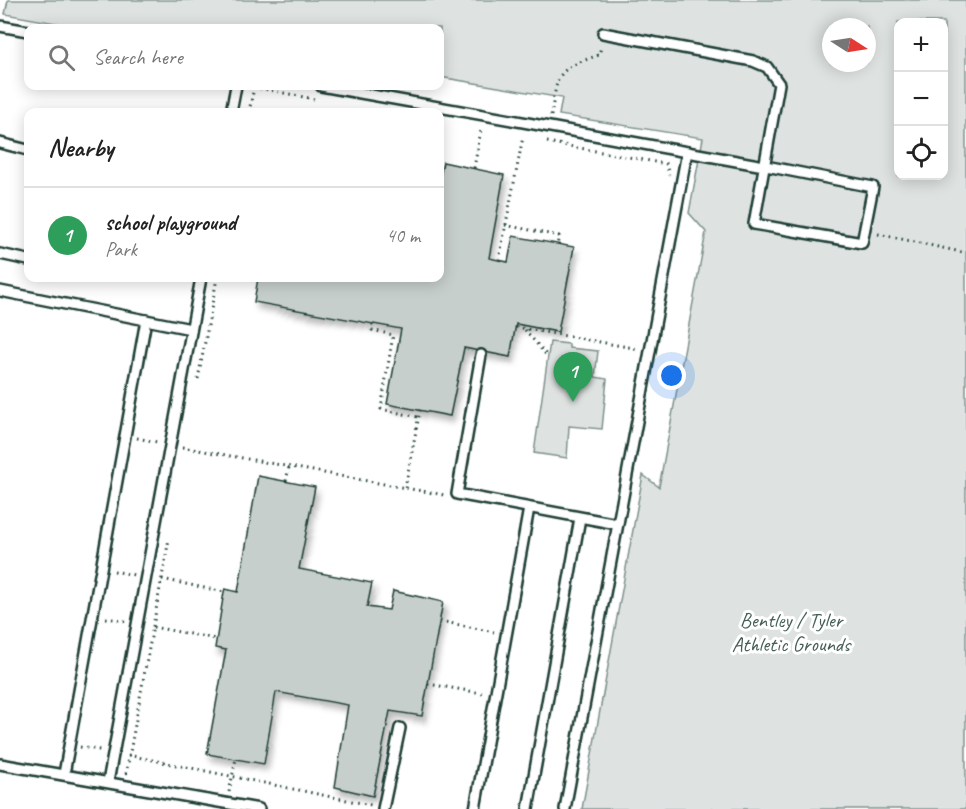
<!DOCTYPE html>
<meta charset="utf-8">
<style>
body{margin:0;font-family:Caveat,sans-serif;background:#f2f2f2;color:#222}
.controls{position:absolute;right:18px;top:18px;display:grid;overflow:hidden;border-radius:12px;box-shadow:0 3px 15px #0003}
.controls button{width:54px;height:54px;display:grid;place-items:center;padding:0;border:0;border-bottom:2px solid #e0e0e0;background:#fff;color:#222;font:30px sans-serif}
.compass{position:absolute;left:822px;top:18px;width:54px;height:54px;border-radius:50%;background:#fff;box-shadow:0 3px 15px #0003;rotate:102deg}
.you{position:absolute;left:672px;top:376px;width:21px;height:21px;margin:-15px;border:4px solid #fff;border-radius:50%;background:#1a73e8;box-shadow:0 0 0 9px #1a73e833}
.badge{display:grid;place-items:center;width:39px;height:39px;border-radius:50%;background:#d1495b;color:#fff;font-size:20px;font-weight:700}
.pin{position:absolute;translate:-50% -50px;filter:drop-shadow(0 2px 3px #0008)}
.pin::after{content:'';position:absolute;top:32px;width:21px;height:18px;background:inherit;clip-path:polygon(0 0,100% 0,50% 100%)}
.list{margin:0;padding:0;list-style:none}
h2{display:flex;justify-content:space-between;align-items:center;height:78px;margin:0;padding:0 24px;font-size:26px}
h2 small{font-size:20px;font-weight:400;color:#767676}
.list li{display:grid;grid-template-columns:39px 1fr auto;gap:18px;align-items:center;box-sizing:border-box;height:96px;padding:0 24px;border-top:2px solid #e0e0e0}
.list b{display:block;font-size:22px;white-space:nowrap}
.list p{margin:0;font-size:20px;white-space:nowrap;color:#767676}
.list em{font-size:20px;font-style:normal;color:#767676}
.icon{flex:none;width:33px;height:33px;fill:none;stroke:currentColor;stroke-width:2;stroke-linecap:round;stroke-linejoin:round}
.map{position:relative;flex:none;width:966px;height:809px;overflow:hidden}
.search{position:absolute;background:#fff;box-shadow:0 3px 15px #0003;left:24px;top:24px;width:420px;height:66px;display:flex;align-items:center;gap:15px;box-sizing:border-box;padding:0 21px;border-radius:12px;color:#767676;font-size:22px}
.panel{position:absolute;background:#fff;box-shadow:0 3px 15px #0003;left:24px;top:108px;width:420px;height:174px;border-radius:12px}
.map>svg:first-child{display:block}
.green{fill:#dee3e2;stroke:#7e908b;stroke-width:1.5;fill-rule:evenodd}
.building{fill:#c7cfcc;stroke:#1f3d34;stroke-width:1.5;filter:url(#shadow)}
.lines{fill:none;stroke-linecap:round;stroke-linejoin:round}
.service-casing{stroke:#1f3d34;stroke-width:14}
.path{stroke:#1f3d34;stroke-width:3;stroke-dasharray:1.5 4.5;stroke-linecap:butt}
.service{stroke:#fff;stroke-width:9}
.labels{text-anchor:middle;stroke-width:6;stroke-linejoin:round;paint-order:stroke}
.park-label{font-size:21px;fill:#455e57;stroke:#fff}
</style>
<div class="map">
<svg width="966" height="809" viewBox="0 0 966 809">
<defs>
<filter id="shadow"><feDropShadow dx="3.5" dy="6" stdDeviation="3" flood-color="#0004"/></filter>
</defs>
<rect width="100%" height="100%" fill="#fff"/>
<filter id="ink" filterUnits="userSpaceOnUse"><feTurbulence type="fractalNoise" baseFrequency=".0167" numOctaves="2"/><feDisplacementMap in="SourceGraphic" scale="12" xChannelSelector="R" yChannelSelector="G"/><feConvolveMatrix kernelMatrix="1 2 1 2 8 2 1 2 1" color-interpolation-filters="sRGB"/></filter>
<g filter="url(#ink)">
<g class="green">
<path d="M8,0H966V809H582L643,475L659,487L706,232L689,213L703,138L559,115L562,98L440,77V28H83L5,14ZM898,22H944V176H898ZM831,27H867V63H831Z"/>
<polygon points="550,342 569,344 569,348 598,351 595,377 607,379 602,429 569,426 567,458 534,453"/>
</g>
<g class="building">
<polygon points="443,162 504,175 489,258 508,262 513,236 574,247 558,332 516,324 510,357 464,348 450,416 387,404 401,329 254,302 258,278 440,278 440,176"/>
<polygon points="258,476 315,487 299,569 372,583 367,607 389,610 393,591 443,602 422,716 390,711 373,796 335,787 348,705 276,692 264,764 207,754 226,650 215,648 224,592 225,589 238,592"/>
</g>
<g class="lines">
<g class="service-casing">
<g id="service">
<polyline points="0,26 28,31"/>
<path d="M321,86C469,112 616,139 764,166L771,167L873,187L862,243L754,224L779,84L767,67L753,61L603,33"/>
<polyline points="231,112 236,86"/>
<polyline points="0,143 28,150"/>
<polyline points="0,254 28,260"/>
<polyline points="0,291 191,329"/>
<polyline points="481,355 457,494 617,524"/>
<polyline points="0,764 259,809"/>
<polyline points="64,774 146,320"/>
<polyline points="108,782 201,278"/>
<polyline points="383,809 400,728"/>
<polyline points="475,809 529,508"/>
<polyline points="528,809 580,518"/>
<polyline points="565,809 687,152"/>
</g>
</g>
<g class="path">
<polyline points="254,87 314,99"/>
<polyline points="249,112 254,87"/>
<path d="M551,116C558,71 556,70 599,55L601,47"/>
<polyline points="440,131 441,122"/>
<polyline points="547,142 666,164 669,175"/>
<polyline points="474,168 481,130"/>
<polyline points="505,225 559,236 557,245"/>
<polyline points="878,234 966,253"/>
<polyline points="499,260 523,137"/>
<polyline points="373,324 372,330 393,335 381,409 418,417"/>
<polyline points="516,327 639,349"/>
<polyline points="525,330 548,357"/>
<polyline points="198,379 217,278"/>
<polyline points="137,438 157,442"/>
<polyline points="182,447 444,495"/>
<polyline points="286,481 289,467"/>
<polyline points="405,488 420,410"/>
<polyline points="114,571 134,575"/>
<polyline points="162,579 224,592"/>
<polyline points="106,618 126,621"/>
<polyline points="440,621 494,632"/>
<polyline points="153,627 216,639"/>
<polyline points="428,684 482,693"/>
<polyline points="80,747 100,750"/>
<polyline points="128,755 371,805"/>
<polyline points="126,774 169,539"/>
<polyline points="229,792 236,759"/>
</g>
<use href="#service" class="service"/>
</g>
</g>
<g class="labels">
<g class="park-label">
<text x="791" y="627">Bentley / Tyler<tspan x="791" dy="24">Athletic Grounds</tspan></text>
</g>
</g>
</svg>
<div class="controls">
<button>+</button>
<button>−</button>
<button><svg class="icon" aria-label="locate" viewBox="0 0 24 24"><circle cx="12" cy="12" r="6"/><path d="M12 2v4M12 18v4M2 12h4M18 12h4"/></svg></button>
</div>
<svg class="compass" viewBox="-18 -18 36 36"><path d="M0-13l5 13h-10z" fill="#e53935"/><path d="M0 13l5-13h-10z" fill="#767676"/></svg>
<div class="you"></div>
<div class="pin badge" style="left:573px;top:402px;background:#2e9e5b">1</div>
<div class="search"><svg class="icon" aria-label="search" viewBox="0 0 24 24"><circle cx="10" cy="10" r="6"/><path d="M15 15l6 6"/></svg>Search here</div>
<section class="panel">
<h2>Nearby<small></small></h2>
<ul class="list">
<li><span class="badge" style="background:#2e9e5b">1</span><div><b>school playground</b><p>Park</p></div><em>40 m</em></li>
</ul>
</section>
</div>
